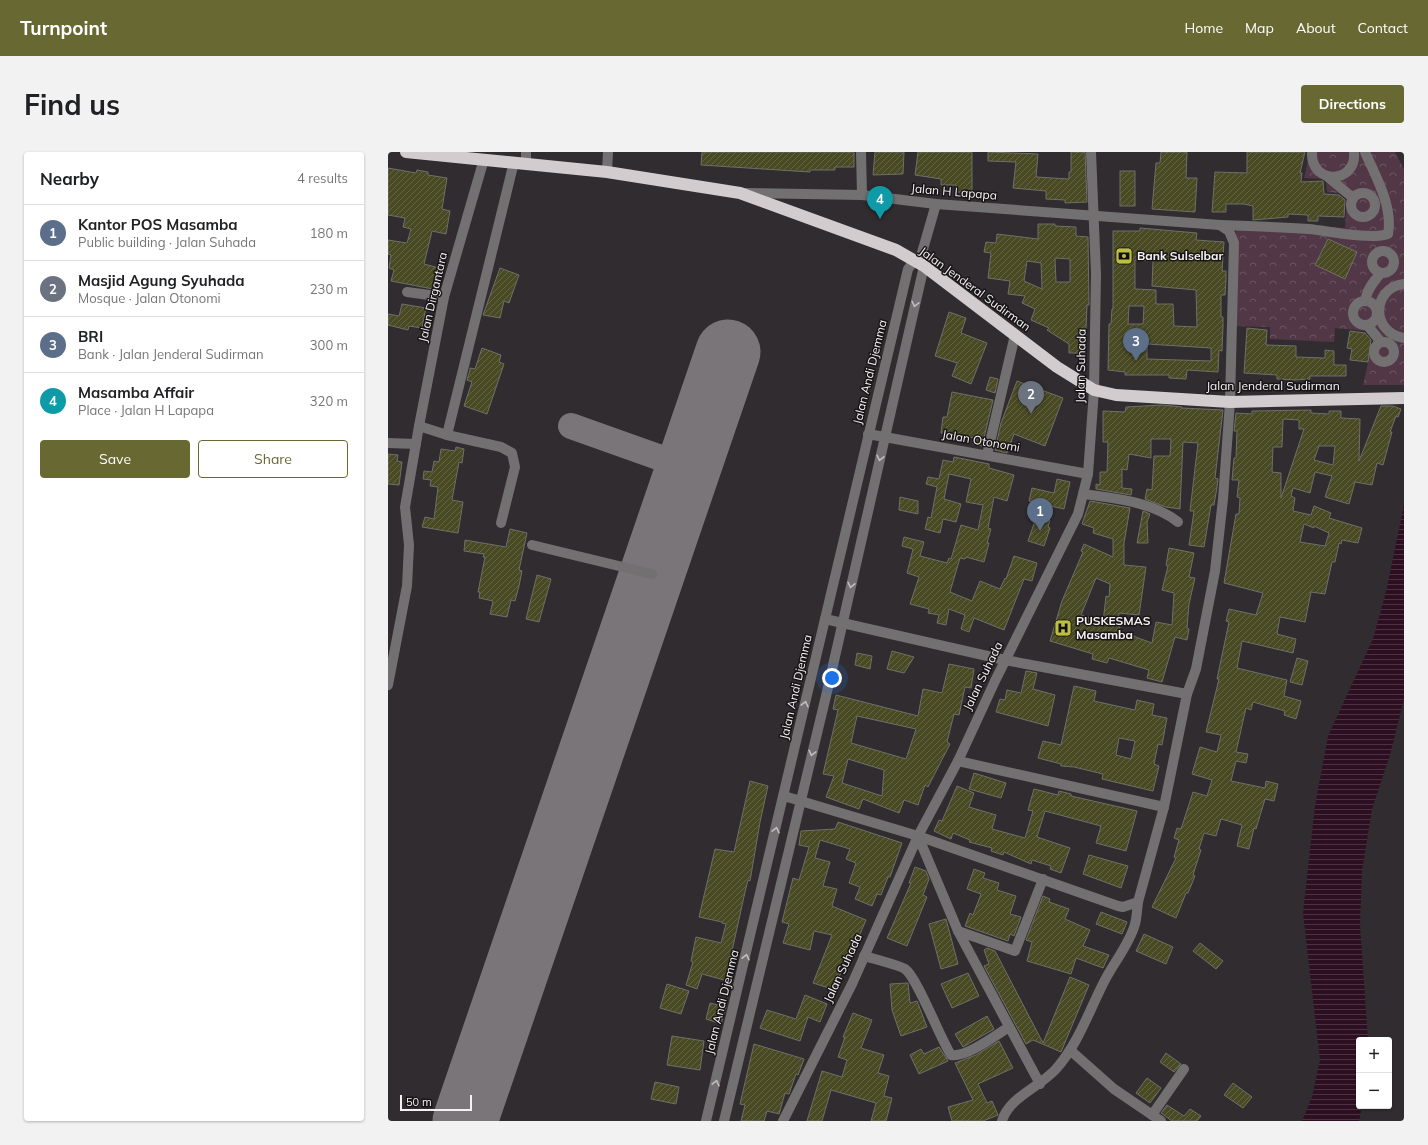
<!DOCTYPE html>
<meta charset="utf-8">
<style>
body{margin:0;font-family:Mulish,sans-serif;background:#f2f2f2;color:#202124}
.controls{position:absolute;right:12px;bottom:12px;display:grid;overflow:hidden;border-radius:4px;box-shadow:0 1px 3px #0004}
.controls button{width:36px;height:36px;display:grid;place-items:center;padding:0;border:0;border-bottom:1px solid #e0e0e0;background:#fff;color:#202124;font:20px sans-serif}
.scale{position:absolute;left:12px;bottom:10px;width:72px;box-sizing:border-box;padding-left:4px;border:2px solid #f6f2f4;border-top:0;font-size:11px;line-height:14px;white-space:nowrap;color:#f6f2f4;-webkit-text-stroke:3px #181517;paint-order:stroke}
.you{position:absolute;left:444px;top:526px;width:14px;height:14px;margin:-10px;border:3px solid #fff;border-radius:50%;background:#1a73e8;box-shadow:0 0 0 6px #1a73e833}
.badge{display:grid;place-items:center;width:26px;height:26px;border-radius:50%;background:#676832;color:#fff;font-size:13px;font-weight:700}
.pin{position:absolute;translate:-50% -33px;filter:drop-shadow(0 1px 2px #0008)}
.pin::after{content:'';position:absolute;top:21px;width:14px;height:12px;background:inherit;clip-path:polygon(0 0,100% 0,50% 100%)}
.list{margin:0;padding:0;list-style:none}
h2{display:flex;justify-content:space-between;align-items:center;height:52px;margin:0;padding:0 16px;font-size:17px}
h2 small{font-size:13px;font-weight:400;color:#757577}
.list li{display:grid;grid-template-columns:26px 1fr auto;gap:12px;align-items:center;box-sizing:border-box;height:56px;padding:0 16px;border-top:1px solid #e0e0e0}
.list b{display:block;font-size:15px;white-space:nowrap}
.list p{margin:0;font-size:13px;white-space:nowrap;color:#757577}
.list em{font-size:13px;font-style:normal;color:#757577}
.actions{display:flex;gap:8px;padding:12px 16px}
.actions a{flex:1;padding:9px 0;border:1px solid #676832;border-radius:4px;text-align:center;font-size:14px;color:#676832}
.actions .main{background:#676832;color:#fff}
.map{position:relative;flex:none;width:1016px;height:969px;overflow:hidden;border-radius:4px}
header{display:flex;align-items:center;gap:24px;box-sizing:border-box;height:56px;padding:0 20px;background:#676832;color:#fff}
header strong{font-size:19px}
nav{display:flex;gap:22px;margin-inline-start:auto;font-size:14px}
.intro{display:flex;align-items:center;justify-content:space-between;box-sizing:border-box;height:96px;padding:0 24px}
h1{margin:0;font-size:28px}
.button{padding:10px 18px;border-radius:4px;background:#676832;color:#fff;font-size:14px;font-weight:700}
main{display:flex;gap:24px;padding:0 24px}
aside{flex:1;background:#fff;border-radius:4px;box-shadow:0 1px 3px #0004}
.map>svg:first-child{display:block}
.park{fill:url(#park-crowns)}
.water{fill:url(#water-rules)}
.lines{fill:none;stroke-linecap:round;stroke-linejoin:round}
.taxiway{stroke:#7a7578;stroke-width:26}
.runway{stroke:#7a7578;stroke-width:65}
.building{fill:url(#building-hatch);stroke:#6f6f6a;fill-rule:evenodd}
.minor{stroke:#737072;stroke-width:10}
.highway{stroke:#d2cccf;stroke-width:12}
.oneway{stroke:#c2bec0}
.labels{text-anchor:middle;stroke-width:3;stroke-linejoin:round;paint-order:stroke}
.street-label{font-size:12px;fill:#f6f2f4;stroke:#181517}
.poi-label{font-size:12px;font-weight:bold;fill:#f6f2f4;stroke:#181517;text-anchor:start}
</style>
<header>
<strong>Turnpoint</strong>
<nav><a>Home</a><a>Map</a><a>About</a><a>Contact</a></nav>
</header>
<div class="intro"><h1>Find us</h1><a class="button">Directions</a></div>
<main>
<aside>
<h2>Nearby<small>4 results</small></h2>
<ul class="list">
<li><span class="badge" style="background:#5c6f8a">1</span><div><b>Kantor POS Masamba</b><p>Public building · Jalan Suhada</p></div><em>180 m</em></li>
<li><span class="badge" style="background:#6b7280">2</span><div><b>Masjid Agung Syuhada</b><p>Mosque · Jalan Otonomi</p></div><em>230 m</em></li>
<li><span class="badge" style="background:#5c6f8a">3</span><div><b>BRI</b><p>Bank · Jalan Jenderal Sudirman</p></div><em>300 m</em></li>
<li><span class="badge" style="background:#0f9aa8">4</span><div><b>Masamba Affair</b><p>Place · Jalan H Lapapa</p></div><em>320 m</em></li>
</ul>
<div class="actions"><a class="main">Save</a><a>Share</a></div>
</aside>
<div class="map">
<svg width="1016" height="969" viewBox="0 0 1016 969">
<defs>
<pattern id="park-crowns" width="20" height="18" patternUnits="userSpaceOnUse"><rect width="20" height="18" fill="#523747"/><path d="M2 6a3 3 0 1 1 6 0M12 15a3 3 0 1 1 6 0" fill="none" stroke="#6c5462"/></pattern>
<pattern id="water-rules" width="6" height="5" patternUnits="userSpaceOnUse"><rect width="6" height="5" fill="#2d0f22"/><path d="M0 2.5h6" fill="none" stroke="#4c3243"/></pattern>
<pattern id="building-hatch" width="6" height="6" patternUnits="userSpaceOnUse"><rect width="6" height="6" fill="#494a24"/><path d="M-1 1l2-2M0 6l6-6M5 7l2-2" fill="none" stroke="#646544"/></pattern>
</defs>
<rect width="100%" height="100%" fill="#312c2f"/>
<polygon class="park" points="922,0 1007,0 1016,17 1016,233 975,233 987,180 947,176 946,190 882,187 882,175 846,174 848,69 957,76 959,42 939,40 938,27 916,26"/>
<polygon class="water" points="1016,353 1016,547 1002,603 984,657 974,719 972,773 980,888 971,888 971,954 974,954 971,969 914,969 924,945 932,908 915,761 927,654 940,584 985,487 998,440"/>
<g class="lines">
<polyline class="taxiway" points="183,274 301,316"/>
<polyline class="runway" points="77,969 340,200"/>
</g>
<g class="building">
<polygon points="314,0 466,0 466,15 447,15 447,18 422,18 422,20 313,13"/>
<polygon points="487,0 516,0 515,22 485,23"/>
<polygon points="530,0 584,0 584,40 568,40 568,33 553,33 553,27 527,23"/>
<polygon points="600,0 650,2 648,25 681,27 681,20 683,20 683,0 697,0 699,50 677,51 677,48 658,47 658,39 625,36 628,10 600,9"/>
<polygon points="773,0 799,0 798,26 809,26 807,60 764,57 768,11 772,11"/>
<polygon points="859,0 917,0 912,21 914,21 913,30 935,29 936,42 951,43 957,48 956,65 930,64 930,69 920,69 920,63 900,62 900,65 865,68 865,54 856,52 838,52 838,60 824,60 827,20 859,21"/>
<polygon points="0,16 28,21 29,18 40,20 40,23 59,26 54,57 62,59 58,82 44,79 36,112 51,116 45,137 3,129 6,118 1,116 3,103 0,102 0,88 19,91 23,77 15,75 17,66 0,63"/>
<rect x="732" y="19" width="15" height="35"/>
<path d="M650,72H667V74L688,75V84L700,85L701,153H699L697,201H681V192L659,178L661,176L643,168L647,157L634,151L637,144L620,142L622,129L600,126L603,101L596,100L598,90L608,91L609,82L650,87ZM667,106L682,107V130H668ZM639,109L653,111L654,137L636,129Z"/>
<path d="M752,76L809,81L808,88L836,90L834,119H838V128L837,143H833V165H835V174L834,199L831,198L830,220L799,218L798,227L781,226V223H737V220L720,218L721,172H723L724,157H725V79H752ZM747,108L765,109L764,134L808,138L809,175L786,174L785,152H768V138L747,137ZM741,154H756L755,172H740ZM759,192L823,196V209L759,207Z"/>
<polygon points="940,87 969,100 957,127 927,113"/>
<polygon points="112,116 131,123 121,151 116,149 112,166 95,163"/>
<polygon points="14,152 38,156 34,176 21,174 20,178 0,173 0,162 11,164"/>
<polygon points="561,160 578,166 573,181 599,191 583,232 564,224 569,211 547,204"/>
<polygon points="859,176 879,178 878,193 908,194 908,205 937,206 937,198 946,199 946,213 958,213 958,224 922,224 922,227 907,228 889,227 889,223 856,221"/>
<polygon points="962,179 977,181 983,188 980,210 962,208 964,197 959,196"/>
<polygon points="94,196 113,203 111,210 116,212 99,262 76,254 84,230 79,228 82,218 82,216 87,217"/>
<polygon points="602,225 610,227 607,241 598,238"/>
<polygon points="629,229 675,246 657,294 626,282 619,301 607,298 613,271"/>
<polygon points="564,240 605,248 594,294 585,292 587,286 553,281 555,265 559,265"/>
<polygon points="774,253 794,255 794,256 835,258 827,326 830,327 829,335 826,353 823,353 816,395 801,393 806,359 802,359 810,291 795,290 792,357 778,355 757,347 759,337 764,338 766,304 782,304 783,287 763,287 763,306 741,302 739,318 734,317 734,336 744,337 743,343 708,337 708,332 712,333 712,320 719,320 720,290 715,290 715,259 737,260 738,255"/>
<path d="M993,254H1005L1013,257L1010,265L1008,264L1002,280H1004L995,313L989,311L984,333L967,330L961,352L937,345L944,324L927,320L922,341L905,336L903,344L907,346L905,359L923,363L926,354L943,361L941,366L974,376L970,391L954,388L953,392L951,391L947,410H944L937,442L923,440L917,470L892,465L889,482L908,487L905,501L854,489L849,516L899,528L896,544L913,549L908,567L896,563L897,559L865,550L863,558L858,556L848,600L860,602L858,611L848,609L843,629L877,636L878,629L890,632L886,649L877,647L868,677L866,676L861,697L849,694L854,673L833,667L828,684L816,681L811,697L813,698L805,723L807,724L800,741H798L788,766L764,755L788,706L786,705L791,688L786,686L789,676L793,677L805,640L819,644L824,628L804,622L812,595L829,600L833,583L818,580L831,527H829L841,470L838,469L841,457L868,463L875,441L836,431L848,362H851L852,346L849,345L851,328H844L846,306H848L849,279H846L848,261L864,262V259L923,258V261L941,262V259H953V266L972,267L971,309ZM895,267L911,268V277H916L893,346V321L884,320L885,295H894ZM931,294H947L945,313L926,308ZM916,372L926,376V374L941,381L937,394L912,390Z"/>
<polygon points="68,295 76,297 74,311 71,310 64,348 75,350 70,381 34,375 37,365 46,367 50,335 42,334 43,328 35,327 36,319 44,320 46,309 51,310 53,297 67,299"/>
<polygon points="0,302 10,303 9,309 14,310 11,333 0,332"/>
<polygon points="566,305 601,312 601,316 626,323 619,349 606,345 600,376 603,377 599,391 601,391 596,410 578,405 577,407 572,406 562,440 584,449 592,429 612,437 617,426 618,427 626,404 649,411 644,429 636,427 616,478 586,466 581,480 573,477 577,463 561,457 558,473 549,471 551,463 540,461 541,457 522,452 531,425 519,421 525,397 514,394 516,385 536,390 532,404 559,411 561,406 563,407 573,373 590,378 595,353 578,350 583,327 561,322 556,347 573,352 568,370 555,367 552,381 537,377 540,365 543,366 549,335 538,332 540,325 551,327 555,308 565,310"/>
<polygon points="669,327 682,330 676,357 641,349 644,336 666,341"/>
<polygon points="512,345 530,349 530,362 511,358"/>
<path d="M702,349L742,356L736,391V413L758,415L751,463L731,461L730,474L732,475L731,479L764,491L768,470L784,473L786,441L774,438L780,414L778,413L781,396L806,401L801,425L807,426L801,452L799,476L801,477L799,488L787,485L774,530L759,526L761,518L721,506L719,511L704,507L705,502L662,489L674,449L695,400L693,399L696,392L725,405V387L705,381L706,376L694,372ZM708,426L722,432L721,445L718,444L715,470L693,463Z"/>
<polygon points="755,359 762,362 759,370 760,391 749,391"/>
<polygon points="649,363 662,368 660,375 662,376 656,394 640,389"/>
<polygon points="122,377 139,381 131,418 134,419 131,434 127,449 123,448 119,465 102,462 105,449 91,446 92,440 90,440 97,405 95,405 96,402 76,399 77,388 118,395"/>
<polygon points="149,423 163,427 151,470 138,467"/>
<polygon points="504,499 526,505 516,521 499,517"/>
<polygon points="469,501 484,504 482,517 467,513"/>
<polygon points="909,506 920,509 914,533 902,530"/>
<path d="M561,512L586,517L583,536L577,535L571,563L566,562L559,590L562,592L540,635L537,633L530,653L516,648L511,661L475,647L471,657L438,645L446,624L435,622L450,558L445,557L448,543L530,564L535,537L554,541ZM469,564L528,577L518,607L463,591ZM460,607L496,618L494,644L454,631Z"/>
<polygon points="638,519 649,521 645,537 667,543 660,574 608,560 612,547 617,548 619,538 633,541"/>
<path d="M686,534L708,539L706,549L747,558L749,548L766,552L764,563L779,566L774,593L770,592L766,612L771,614L765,639L714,627L715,622L686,615L673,614V612L650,606L655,589L673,593ZM731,586L747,589L743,607L728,603Z"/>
<polygon points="586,621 618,631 613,646 581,637"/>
<polygon points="362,629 380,634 372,670 362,729 360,728 357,740 342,808 345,809 340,829 314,822 309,837 298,833 305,810 303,809 308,785 333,791 338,772 334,771 334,770 311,765 327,697 346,700"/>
<polygon points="569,634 586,641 581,655 608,663 604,677 637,686 645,659 640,658 646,637 670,643 671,639 683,642 683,644 749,659 738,699 708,691 713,674 657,659 649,685 682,696 673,721 662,717 663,714 644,708 643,712 616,700 615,703 603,699 604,696 581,690 582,688 565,681 563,687 546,679 551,668 554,669"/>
<polygon points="450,670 514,691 502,725 500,725 493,743 489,742 484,754 467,747 472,735 461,731 468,711 458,707 462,697 432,688 427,706 442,710 435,734 449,737 444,754 478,768 461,808 457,807 447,838 425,831 444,783 426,779 422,798 395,791 401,772 394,770 405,726 411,728 421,695 411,693 413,679 447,677"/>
<polygon points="701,703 740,714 733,736 695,722"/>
<polygon points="527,715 538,719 541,727 535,743 539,745 519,794 499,786 523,731 521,731"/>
<polygon points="586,717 597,721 595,726 611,731 609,738 628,744 622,762 633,765 626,784 622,782 620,789 577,774 582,761 585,763 593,742 579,737"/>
<polygon points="655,744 662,747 661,750 681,757 677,767 702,778 695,794 721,803 715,816 688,806 683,822 639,809 644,790 638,788"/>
<polygon points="713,760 739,770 734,782 708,772"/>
<polygon points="558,767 570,812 553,817 541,772"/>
<polygon points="756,782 785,795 778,812 748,799"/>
<polygon points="812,791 835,809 828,817 805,799"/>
<polygon points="599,796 607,799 655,891 682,825 701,833 673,900 645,888 638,892 596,814 601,812 596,798"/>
<polygon points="580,821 591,844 564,856 553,832"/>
<polygon points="520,831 522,851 529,849 539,875 513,884 504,858 502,832"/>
<polygon points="279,832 301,839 293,862 272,856"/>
<polygon points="417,843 439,852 432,870 420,865 412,889 372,876 379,858 408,867"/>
<polygon points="322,851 338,855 333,872 318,867"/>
<polygon points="465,861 484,868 473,896 496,903 490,921 501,924 496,944 504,946 498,969 483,969 488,951 443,938 434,969 419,969 434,919 454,925 459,908 450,905 457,885 455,885"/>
<polygon points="599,864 606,877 575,895 567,882"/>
<polygon points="284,884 316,889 312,918 279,913"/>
<polygon points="611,889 625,916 590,932 599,951 604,949 610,963 595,969 564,969 560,955 585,948 567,911 588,903"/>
<polygon points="366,892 416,907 410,923 408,922 401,942 397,941 391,962 379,959 376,969 353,969 357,953 352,952"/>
<polygon points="551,895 560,909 531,922 522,903 533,897 536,902"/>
<polygon points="778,901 793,912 786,920 772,910"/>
<polygon points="759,926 773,936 762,951 748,941"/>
<polygon points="267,930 291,935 288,952 263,947"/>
<polygon points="845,931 864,945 855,956 836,943"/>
<polygon points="779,953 796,964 802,957 813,964 809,969 784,969 773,961"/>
</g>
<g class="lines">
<g class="minor">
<polyline points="473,0 474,43"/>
<path d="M924,0C922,33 969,33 966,0"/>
<polyline points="138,11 138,0"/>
<polyline points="219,20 220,0"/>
<polyline points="940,25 965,46"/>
<polyline points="357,41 474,43 548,52 832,73 841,79 846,91 842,250 835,347 827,419 808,517 799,542 776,655 750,750 735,755 730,754 530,684 396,644"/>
<circle cx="975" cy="53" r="12"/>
<path d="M832,73C862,74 891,75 921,77C941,79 982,88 1000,82C1005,54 988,25 977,0"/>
<circle cx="995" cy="110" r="11"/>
<polyline points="531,111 548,52"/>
<path d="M1016,132C983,136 983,181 1016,186"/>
<polyline points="19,140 56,145"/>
<path d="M978,149C977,139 987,128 993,121"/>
<circle cx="977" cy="161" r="12"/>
<polyline points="979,173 993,190"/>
<circle cx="996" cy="200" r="10"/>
<polyline points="31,274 59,283 113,295 124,301 127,315 113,371"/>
<polyline points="480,282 700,322"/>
<polyline points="59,283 126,10"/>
<polyline points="0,291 28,292"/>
<polyline points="599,303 627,183"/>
<path d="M695,342C726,346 765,350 790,370"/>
<polyline points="144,393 264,422"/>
<polyline points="437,467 617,508 799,542"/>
<polyline points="0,533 19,434 21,393 17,355 31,274 56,145 96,7"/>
<polyline points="570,609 776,655"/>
<polyline points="530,684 570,779 652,932"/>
<polyline points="570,779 627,799 655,727"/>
<path d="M476,804C486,807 511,813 517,817C529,825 552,886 563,903C578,906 608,883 621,875"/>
<polyline points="682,898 726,937 773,969"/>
<polyline points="764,963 796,917"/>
<polyline points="318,969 520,117 526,109"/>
<polyline points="336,969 438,544 536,114"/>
<polyline points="395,969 464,832 530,684 570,609 607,529 690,362 700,322 706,238 708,122 703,0"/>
<path d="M614,969C621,945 652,935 668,917C691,891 702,856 718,826C727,809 742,791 747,772C749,765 749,757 750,750"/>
</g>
<polyline class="highway" points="18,0 219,20 352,41 508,98 536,114 669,215 706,238 728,243 842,250 1016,246"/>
</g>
<defs><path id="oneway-chevron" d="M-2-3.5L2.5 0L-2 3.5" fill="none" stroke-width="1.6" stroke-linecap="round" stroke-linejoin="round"/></defs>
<g class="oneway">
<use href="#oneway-chevron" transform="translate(527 152) rotate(103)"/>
<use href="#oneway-chevron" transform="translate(492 306) rotate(103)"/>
<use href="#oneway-chevron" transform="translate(463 433) rotate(103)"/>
<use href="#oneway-chevron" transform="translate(417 552) rotate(-77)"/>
<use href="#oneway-chevron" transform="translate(424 601) rotate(104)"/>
<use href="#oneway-chevron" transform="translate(388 678) rotate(-77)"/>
<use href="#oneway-chevron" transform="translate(358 805) rotate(-77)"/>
<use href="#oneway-chevron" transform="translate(328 931) rotate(-76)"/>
</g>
<defs>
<g id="bank-square" transform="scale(0.9)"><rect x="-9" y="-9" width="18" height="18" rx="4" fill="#bdbf43" stroke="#181517"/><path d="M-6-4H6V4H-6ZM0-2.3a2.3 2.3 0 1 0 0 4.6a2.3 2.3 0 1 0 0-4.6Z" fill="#111"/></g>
<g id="hospital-square" transform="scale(0.9)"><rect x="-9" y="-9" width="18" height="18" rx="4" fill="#bdbf43" stroke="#181517"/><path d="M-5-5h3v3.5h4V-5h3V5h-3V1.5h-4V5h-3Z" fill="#111"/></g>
</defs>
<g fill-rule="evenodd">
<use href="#bank-square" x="736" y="104"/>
<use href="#hospital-square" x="675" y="476"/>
</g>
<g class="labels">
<g class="street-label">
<text transform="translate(566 40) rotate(5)" y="4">Jalan H Lapapa</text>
<text transform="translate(587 137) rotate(36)" y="4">Jalan Jenderal Sudirman</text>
<text transform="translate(45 145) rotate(-77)" y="4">Jalan Dirgantara</text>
<text transform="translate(693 214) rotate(-89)" y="4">Jalan Suhada</text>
<text transform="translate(482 220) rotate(-76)" y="4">Jalan Andi Djemma</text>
<text x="885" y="238">Jalan Jenderal Sudirman</text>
<text transform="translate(593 289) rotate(10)" y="4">Jalan Otonomi</text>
<text transform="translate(595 524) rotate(-64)" y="4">Jalan Suhada</text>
<text transform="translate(408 535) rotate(-77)" y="4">Jalan Andi Djemma</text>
<text transform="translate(455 816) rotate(-65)" y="4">Jalan Suhada</text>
<text transform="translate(334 850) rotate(-76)" y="4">Jalan Andi Djemma</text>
</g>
<g class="poi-label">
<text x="749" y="108">Bank Sulselbar</text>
<text x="688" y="473">PUSKESMAS<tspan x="688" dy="14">Masamba</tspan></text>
</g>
</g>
</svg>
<div class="controls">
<button>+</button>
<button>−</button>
</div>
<div class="scale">50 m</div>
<div class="you"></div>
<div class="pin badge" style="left:652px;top:379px;background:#5c6f8a">1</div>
<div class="pin badge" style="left:643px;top:262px;background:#6b7280">2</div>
<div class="pin badge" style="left:748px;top:209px;background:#5c6f8a">3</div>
<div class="pin badge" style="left:492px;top:67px;background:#0f9aa8">4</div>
</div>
</main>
